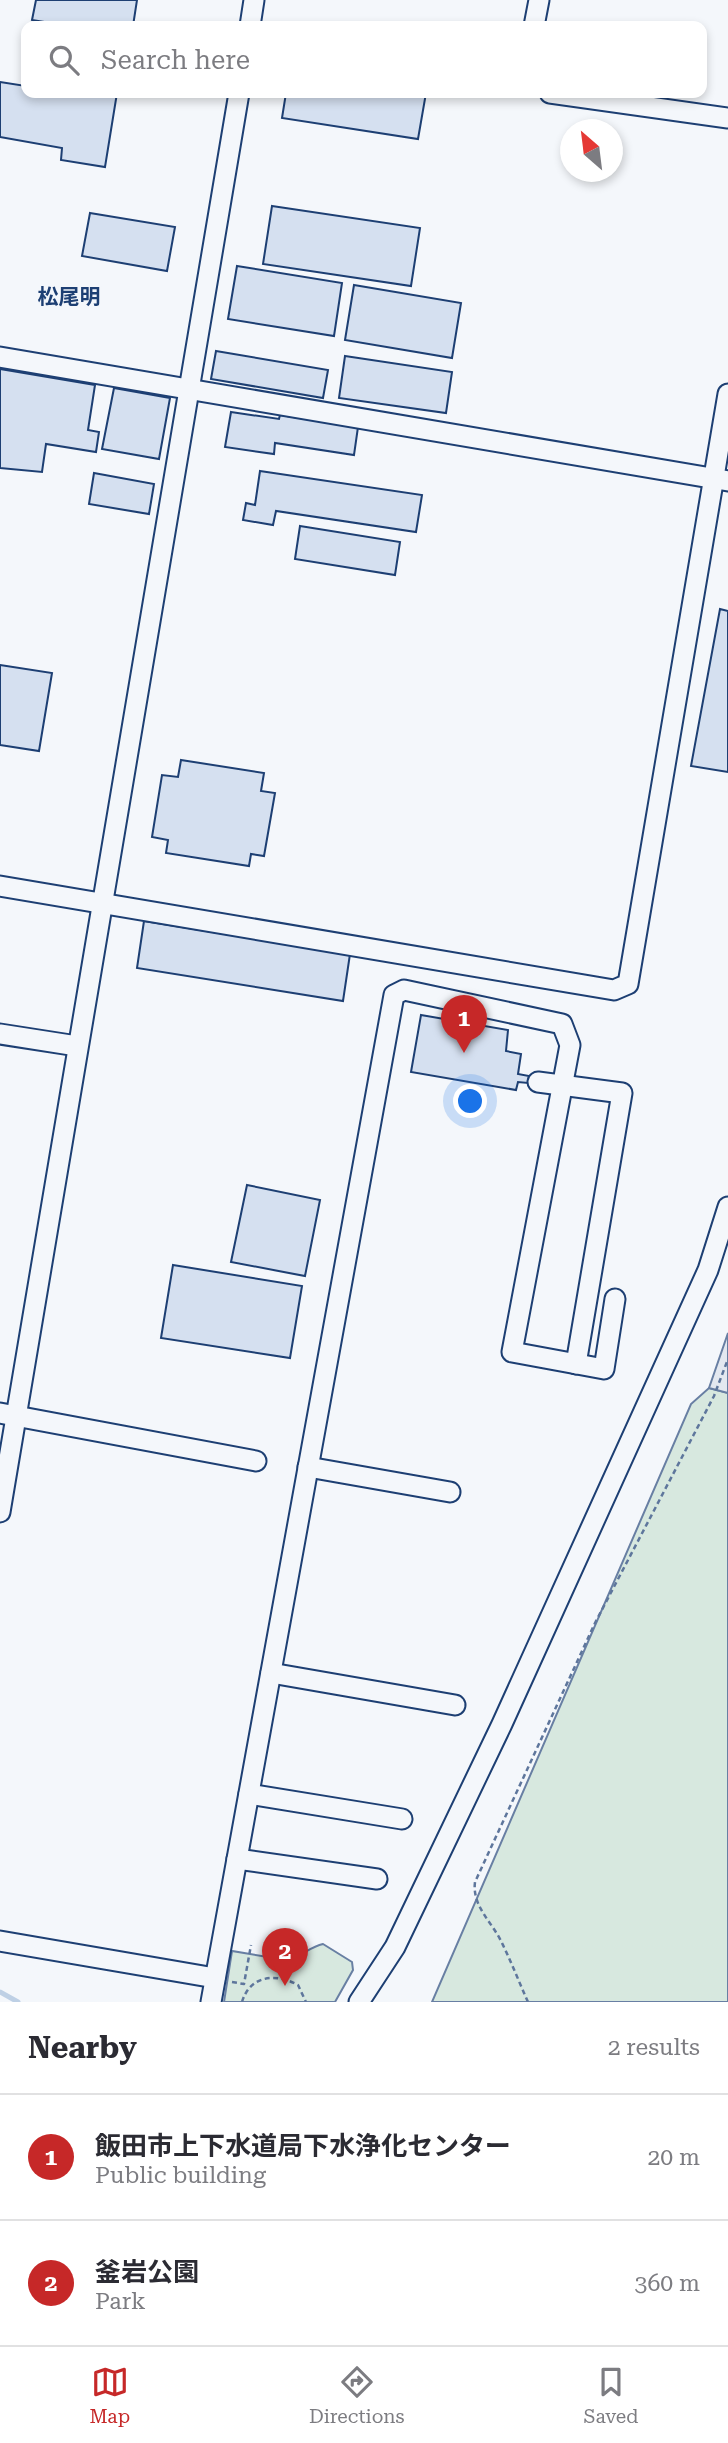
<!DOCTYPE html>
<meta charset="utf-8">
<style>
body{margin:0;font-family:"Roboto Serif","Noto Sans JP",serif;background:#f2f2f3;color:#2b2b33}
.compass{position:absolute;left:560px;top:119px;width:63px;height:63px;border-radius:50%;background:#fff;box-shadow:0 4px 10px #0003;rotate:332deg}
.you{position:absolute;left:471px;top:1102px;width:24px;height:24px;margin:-18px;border:5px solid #fff;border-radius:50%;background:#1a73e8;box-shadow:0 0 0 10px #1a73e833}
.badge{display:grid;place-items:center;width:46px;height:46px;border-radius:50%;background:#c62828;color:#fff;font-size:23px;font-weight:700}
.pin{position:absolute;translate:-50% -58px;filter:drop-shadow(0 2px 4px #0008)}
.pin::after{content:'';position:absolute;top:37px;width:24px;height:21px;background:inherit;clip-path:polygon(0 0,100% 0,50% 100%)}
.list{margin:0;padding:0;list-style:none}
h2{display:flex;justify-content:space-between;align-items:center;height:91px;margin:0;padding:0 28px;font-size:30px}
h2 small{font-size:23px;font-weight:400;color:#7c7c81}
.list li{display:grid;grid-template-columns:46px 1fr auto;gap:21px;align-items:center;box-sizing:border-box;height:126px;padding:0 28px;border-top:2px solid #e1e1e2}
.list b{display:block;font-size:26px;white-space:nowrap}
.list p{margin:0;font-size:23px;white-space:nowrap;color:#7c7c81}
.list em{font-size:23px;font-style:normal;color:#7c7c81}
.icon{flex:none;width:38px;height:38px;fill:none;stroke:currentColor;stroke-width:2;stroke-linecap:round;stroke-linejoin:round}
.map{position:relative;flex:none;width:728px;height:2002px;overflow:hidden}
.search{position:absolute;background:#fff;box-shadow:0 4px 10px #0003;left:21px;right:21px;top:21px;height:77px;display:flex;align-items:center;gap:18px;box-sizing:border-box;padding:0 24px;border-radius:14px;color:#7c7c81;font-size:26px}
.sheet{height:343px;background:#fff}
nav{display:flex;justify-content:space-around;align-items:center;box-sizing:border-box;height:98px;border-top:2px solid #e1e1e2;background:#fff;font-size:19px;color:#7c7c81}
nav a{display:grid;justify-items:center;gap:4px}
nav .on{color:#c62828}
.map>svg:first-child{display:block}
.green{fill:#d7e8df;stroke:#687fa3;stroke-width:2}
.parking{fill:#e3e8f0;stroke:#687fa3;stroke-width:2}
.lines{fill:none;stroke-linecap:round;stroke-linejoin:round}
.stream{stroke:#bed0e5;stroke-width:5}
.building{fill:#d5e0f0;stroke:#1d3f73;stroke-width:2}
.minor-casing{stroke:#1d3f73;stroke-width:23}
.path{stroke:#5e769c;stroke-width:2.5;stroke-dasharray:5 3.5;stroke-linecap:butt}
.minor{stroke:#f4f7fb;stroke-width:19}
.labels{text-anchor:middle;stroke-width:5;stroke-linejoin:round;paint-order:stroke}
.quarter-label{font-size:21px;font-weight:bold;fill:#1d3f73;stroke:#f4f7fb}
</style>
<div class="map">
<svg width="728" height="2002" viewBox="0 0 728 2002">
<rect width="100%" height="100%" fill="#f4f7fb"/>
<g class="green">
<polygon points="709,1388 728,1393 728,2002 432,2002 691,1404"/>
<path d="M323,1944L352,1962L353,1970L335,2002H224L232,1951L286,1960C300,1958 309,1947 323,1944Z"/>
</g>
<polygon class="parking" points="728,1333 728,1393 709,1388"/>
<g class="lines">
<polyline class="stream" points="0,1992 18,2002"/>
</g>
<g class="building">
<polygon points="36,0 137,0 133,26 69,26 32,20"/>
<polygon points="0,82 26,86 26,93 117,93 105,167 61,160 62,148 0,137"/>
<polygon points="286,93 426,93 418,139 282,118"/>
<polygon points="272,206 420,228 411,286 263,264"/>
<polygon points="90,213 175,227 167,271 82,256"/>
<polygon points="237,266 342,283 334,336 228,319"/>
<polygon points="354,285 461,303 452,358 345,340"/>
<polygon points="216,351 328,370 323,398 211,379"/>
<polygon points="345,356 452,372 446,413 339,398"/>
<polygon points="0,369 95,385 88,430 99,432 96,452 46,444 42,472 0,468"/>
<polygon points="114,388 170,398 159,459 102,449"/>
<polygon points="231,412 279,419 280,415 358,427 354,455 275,443 274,454 225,447"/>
<polygon points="260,471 422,495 416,532 276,511 273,525 243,520 246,503 255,505"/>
<polygon points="94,473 154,484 149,514 89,504"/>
<polygon points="300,526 400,542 395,575 295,559"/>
<polygon points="720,609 728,611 728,772 691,766"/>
<polygon points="0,665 52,673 39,751 0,745"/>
<polygon points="181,760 264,773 261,791 275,793 264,856 251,854 249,866 166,853 168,840 152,837 162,775 178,777"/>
<polygon points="144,921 350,954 343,1001 137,968"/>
<polygon points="421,1015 508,1030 506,1051 521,1054 518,1074 529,1076 528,1083 518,1082 516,1090 411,1072"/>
<polygon points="247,1185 320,1200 305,1276 231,1262"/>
<polygon points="173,1265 302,1286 290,1358 161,1338"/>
</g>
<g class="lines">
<g class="minor-casing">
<g id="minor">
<polyline points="250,26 254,0"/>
<polyline points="534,26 539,0"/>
<polyline points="550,93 728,118"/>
<polyline points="0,357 728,481"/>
<polyline points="0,886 614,990 628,984 728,394"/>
<polyline points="0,1034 77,1046"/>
<polyline points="538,1082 622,1093 576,1364"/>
<polyline points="0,1413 256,1461"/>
<polyline points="308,1467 450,1492"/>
<polyline points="0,1512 239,93"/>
<polyline points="271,1673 455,1705"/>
<polyline points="249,1794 402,1819"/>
<polyline points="237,1859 377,1879"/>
<polyline points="0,1941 215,1978"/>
<polyline points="211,2002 394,995 404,990 562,1024 570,1045 512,1352 604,1369 615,1299"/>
<polyline points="359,2002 395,1947 502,1724 708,1270 728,1207"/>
</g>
</g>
<g class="path">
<polyline points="232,1982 244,1984 251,1945"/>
<path d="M242,2002C250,1975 276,1973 298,1985L306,2002"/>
<path d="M528,2002C519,1982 511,1961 501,1941C491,1921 472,1906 475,1882L595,1623L714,1396L728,1359"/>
</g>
<use href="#minor" class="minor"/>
</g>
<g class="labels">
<g class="quarter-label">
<text x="69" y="304">松尾明</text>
</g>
</g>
</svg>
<svg class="compass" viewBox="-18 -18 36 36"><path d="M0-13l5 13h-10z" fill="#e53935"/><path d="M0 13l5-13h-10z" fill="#7c7c81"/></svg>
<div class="you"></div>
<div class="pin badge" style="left:464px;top:1053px">1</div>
<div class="pin badge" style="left:285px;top:1986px">2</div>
<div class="search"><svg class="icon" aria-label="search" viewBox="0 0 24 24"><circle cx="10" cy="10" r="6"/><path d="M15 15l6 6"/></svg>Search here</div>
</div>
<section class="sheet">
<h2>Nearby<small>2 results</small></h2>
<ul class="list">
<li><span class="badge">1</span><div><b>飯田市上下水道局下水浄化センター</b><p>Public building</p></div><em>20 m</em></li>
<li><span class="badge">2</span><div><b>釜岩公園</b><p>Park</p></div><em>360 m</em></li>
</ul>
</section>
<nav>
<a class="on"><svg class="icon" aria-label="map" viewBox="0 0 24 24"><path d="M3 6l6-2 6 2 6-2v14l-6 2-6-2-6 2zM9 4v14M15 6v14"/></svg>Map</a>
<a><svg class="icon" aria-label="directions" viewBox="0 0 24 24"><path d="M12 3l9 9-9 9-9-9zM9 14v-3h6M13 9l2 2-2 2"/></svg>Directions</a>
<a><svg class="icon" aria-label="saved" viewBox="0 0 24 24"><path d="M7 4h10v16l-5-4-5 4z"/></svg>Saved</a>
</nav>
